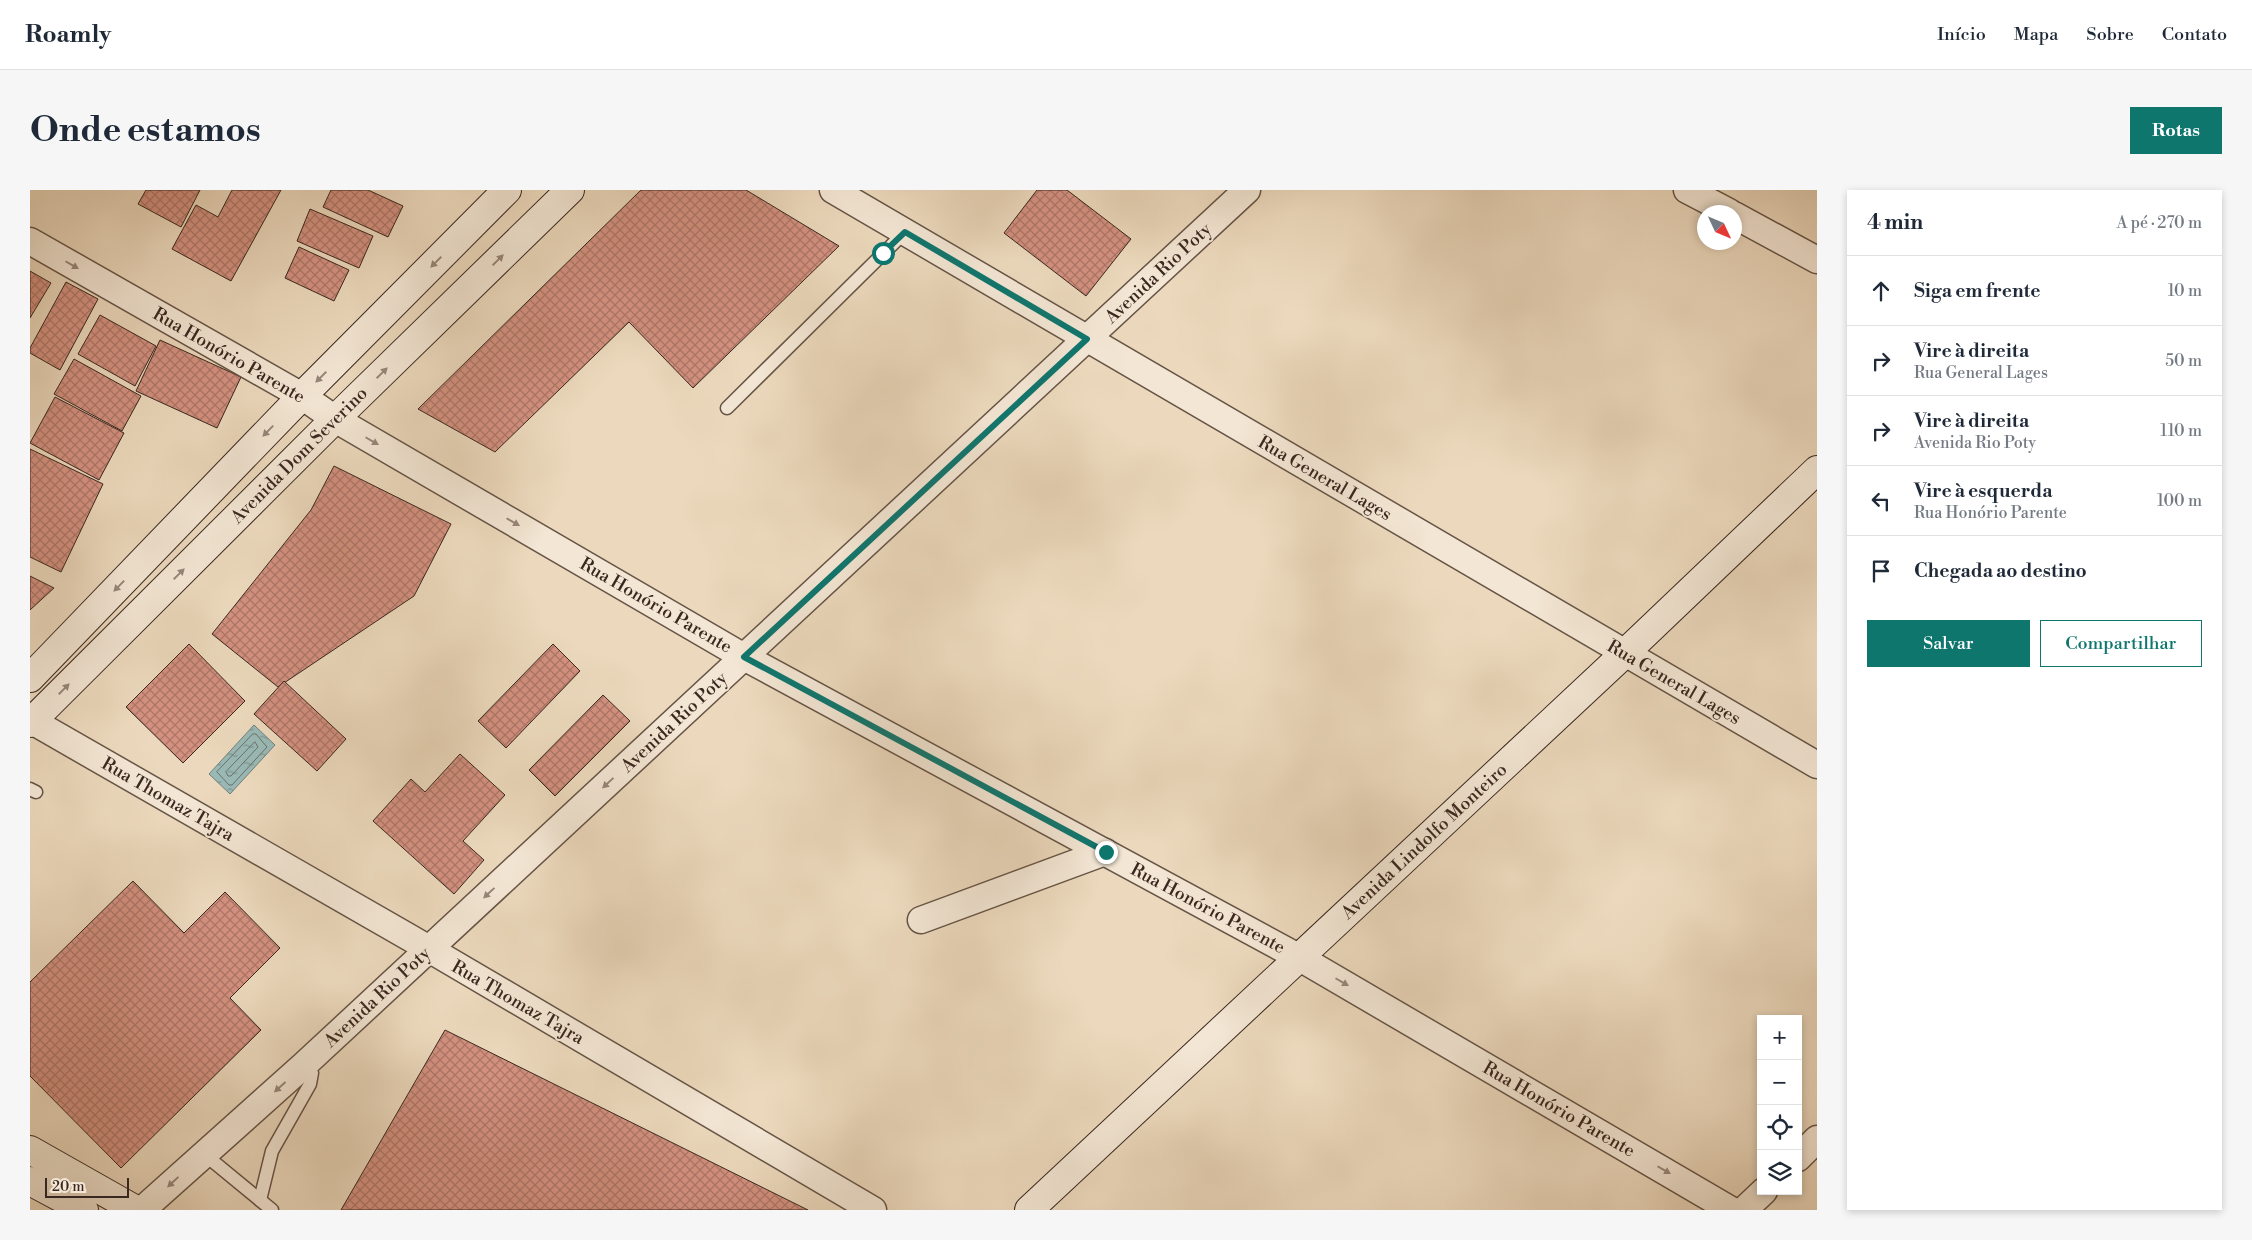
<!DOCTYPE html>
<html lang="pt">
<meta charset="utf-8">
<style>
body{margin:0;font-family:"Libre Bodoni",serif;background:#f6f6f7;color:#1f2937}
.controls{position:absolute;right:15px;bottom:15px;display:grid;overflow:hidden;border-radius:0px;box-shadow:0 2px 8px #0003}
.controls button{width:45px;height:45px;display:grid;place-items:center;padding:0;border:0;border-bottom:1px solid #e0e1e3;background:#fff;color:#1f2937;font:25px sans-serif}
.compass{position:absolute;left:1667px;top:15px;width:45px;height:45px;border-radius:50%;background:#fff;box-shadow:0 2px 8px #0003;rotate:134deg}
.scale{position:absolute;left:15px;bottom:12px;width:84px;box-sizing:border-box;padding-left:5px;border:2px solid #3a271f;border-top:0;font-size:14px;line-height:18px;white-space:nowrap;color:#3a271f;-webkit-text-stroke:4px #f3e6d4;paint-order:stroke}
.stop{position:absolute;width:15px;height:15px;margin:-11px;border:4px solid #0f766e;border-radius:50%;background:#fff}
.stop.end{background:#0f766e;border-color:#fff;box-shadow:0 1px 5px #0008}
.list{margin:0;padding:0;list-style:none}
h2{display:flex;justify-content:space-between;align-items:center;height:65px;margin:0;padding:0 20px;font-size:21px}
h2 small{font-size:16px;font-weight:400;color:#747a83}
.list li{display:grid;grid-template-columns:32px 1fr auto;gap:15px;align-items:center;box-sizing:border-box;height:70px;padding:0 20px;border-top:1px solid #e0e1e3}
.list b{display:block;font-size:19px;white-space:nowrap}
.list p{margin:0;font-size:16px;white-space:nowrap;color:#747a83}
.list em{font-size:16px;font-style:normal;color:#747a83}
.actions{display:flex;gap:10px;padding:15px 20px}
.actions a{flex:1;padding:11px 0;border:1px solid #0f766e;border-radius:0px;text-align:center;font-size:18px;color:#0f766e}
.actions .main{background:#0f766e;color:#fff}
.icon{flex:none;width:28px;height:28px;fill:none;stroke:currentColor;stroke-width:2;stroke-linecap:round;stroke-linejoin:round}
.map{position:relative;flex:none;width:1787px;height:1020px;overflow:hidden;border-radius:0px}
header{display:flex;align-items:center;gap:30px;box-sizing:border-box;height:70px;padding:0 25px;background:#fff;border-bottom:1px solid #e0e1e3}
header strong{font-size:24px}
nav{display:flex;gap:28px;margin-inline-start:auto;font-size:18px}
.intro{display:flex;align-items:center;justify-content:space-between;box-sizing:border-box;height:120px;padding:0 30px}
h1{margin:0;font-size:35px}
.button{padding:12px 22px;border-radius:0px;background:#0f766e;color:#fff;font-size:18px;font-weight:700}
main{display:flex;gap:30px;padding:0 30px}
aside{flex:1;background:#fff;border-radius:0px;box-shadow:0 2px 8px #0003}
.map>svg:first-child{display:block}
.water{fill:url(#water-ripples);stroke:#737f7a}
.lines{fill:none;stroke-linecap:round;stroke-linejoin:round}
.shore{stroke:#6a706a;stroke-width:1}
.building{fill:url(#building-cross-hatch);stroke:#3a271f}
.lane-casing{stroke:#665446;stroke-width:15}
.street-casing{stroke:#665446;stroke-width:29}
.secondary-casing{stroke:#3a271f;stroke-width:30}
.lane{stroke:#f3e6d4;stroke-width:12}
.street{stroke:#f3e6d4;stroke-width:26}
.secondary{stroke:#f3e6d4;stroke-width:28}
.oneway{fill:#96867a}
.route{stroke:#0f766e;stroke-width:6}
.labels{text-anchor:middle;stroke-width:4;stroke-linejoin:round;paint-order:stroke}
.street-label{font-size:18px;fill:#3a271f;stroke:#f3e6d4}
</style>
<header>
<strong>Roamly</strong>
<nav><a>Início</a><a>Mapa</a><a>Sobre</a><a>Contato</a></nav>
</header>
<div class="intro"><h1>Onde estamos</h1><a class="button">Rotas</a></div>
<main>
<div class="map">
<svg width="1787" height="1020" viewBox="0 0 1787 1020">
<defs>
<pattern id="water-ripples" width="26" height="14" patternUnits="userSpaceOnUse" patternTransform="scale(1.25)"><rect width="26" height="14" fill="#99b9b6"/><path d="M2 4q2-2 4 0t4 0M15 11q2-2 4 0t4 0" fill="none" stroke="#7e9693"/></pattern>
<pattern id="building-cross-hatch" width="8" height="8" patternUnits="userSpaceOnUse" patternTransform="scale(1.25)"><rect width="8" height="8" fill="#d49180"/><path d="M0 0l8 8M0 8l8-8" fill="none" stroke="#ad7668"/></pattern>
</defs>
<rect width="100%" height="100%" fill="#ecd9bd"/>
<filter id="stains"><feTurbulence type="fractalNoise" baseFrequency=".004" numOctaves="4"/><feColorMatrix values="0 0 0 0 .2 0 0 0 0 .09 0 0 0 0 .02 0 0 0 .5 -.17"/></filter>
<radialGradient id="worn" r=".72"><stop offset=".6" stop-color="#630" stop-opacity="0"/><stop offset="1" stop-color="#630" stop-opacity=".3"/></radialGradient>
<polygon class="water" points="224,535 245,555 200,604 179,584"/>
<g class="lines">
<g class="shore">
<polygon points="223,544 226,544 237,557 202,595 199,595 187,582"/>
<polygon points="225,552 228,557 201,586 198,586 196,582"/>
</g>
</g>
<g class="building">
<polygon points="116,0 170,0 151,37 108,14"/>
<polygon points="202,0 251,0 201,91 142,59 166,15 188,27"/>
<polygon points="301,0 338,0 373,16 358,47 293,17"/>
<polygon points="611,0 716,0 809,56 663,198 599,132 465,262 388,219"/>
<polygon points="1007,0 1037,0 1101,49 1056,106 974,43"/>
<polygon points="280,19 343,46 329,78 267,51"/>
<polygon points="269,57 319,80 304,111 255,88"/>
<polygon points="0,81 21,93 0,128"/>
<polygon points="36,92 68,109 30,180 0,163 0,158"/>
<polygon points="70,125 126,156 105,196 48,164"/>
<polygon points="130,150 211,187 187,238 106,201"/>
<polygon points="44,169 111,206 92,241 24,204"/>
<polygon points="25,207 94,243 69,290 0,253"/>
<polygon points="0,259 73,294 31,382 0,367"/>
<polygon points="304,276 421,334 384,406 248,497 182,444 281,320"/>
<polygon points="0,386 24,398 0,420"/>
<polygon points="159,454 215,511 153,573 96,517"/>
<polygon points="523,454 550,481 476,558 448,531"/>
<polygon points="254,491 316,549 287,581 224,524"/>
<polygon points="573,505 600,531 525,606 499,580"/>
<polygon points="430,564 475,605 433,651 454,670 424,704 343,631 381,589 395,602"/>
<polygon points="103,691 154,743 195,702 250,758 200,808 231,840 91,978 0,886 0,792"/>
<polygon points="415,840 778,1020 311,1020"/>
</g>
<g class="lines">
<g class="lane-casing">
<g id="lane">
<polyline points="697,218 875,42"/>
<polyline points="0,599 6,602"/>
<polyline points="174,964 242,1020"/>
<polyline points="230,1010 242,961 280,894 282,883 274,875"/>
</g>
</g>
<g class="street-casing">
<g id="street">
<polyline points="803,0 1787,575"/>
<polyline points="1657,0 1699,22"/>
<polyline points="1704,25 1787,70"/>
<polyline points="0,51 272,206 305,229 714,467 1270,768 1701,1020"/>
<polyline points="2,531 382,749 843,1020"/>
<polyline points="891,730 1075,662"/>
<polyline points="1768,968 1787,949"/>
<polyline points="112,1020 274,875 1217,0"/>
<polyline points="1714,1020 1734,1001"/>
</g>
</g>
<g class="secondary-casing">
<g id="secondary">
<polyline points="0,488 272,206 477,0"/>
<polyline points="0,533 305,229 540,0"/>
<polyline points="0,960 106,1020"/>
<polyline points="0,991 54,1020"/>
<polyline points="999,1020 1594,464 1787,280"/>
</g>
</g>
<use href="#lane" class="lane"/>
<use href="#street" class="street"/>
<use href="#secondary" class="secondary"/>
</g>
<defs><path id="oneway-solid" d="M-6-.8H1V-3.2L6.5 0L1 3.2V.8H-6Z" transform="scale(1.25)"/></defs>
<g class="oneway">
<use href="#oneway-solid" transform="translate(468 70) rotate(-44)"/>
<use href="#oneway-solid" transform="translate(406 72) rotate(135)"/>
<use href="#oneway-solid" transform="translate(42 75) rotate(30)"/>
<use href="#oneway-solid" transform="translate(352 183) rotate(-44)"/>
<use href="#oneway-solid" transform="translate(291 187) rotate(135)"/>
<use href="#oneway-solid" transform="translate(238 241) rotate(134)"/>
<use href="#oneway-solid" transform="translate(342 251) rotate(30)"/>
<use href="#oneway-solid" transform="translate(483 332) rotate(30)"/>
<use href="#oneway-solid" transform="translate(149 384) rotate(-45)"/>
<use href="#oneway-solid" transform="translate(89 396) rotate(134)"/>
<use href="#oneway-solid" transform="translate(34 499) rotate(-45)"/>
<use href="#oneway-solid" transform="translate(578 593) rotate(137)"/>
<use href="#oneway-solid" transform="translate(459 703) rotate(137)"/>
<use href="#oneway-solid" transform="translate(1312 792) rotate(30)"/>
<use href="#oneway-solid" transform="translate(250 897) rotate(138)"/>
<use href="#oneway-solid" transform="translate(1634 980) rotate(30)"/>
<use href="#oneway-solid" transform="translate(143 992) rotate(137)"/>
</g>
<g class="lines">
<polyline class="route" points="853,63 875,42 1057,149 714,467 1076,662"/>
</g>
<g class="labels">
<g class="street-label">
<text transform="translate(1128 83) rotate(-43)" y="6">Avenida Rio Poty</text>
<text transform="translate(199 165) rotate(30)" y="6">Rua Honório Parente</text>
<text transform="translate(269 265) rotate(-45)" y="6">Avenida Dom Severino</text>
<text transform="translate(1295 288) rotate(30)" y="6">Rua General Lages</text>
<text transform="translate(626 415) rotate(30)" y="6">Rua Honório Parente</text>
<text transform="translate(1644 492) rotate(30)" y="6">Rua General Lages</text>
<text transform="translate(644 532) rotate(-43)" y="6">Avenida Rio Poty</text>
<text transform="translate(138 609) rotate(30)" y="6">Rua Thomaz Tajra</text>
<text transform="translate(1394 651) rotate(-43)" y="6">Avenida Lindolfo Monteiro</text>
<text transform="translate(1178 718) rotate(28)" y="6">Rua Honório Parente</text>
<text transform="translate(347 807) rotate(-43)" y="6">Avenida Rio Poty</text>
<text transform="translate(488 812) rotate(30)" y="6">Rua Thomaz Tajra</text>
<text transform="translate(1529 919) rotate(30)" y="6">Rua Honório Parente</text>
</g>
</g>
<rect width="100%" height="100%" filter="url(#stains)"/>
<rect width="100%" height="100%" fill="url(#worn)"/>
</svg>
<div class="controls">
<button>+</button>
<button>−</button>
<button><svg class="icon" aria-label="locate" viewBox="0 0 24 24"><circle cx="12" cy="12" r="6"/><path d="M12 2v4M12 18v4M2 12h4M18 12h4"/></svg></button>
<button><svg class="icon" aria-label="layers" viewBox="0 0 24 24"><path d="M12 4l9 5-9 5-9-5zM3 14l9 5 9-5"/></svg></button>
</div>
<svg class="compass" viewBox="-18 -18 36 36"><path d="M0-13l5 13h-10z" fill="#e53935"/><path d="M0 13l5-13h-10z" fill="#747a83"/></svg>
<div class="scale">20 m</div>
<div class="stop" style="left:853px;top:63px"></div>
<div class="stop end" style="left:1076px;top:662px"></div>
</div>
<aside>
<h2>4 min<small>A pé · 270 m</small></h2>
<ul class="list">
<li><svg class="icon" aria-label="ahead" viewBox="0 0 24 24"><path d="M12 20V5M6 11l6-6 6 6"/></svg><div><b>Siga em frente</b></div><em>10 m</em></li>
<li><svg class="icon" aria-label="right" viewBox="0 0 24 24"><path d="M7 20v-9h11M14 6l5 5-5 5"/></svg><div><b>Vire à direita</b><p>Rua General Lages</p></div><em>50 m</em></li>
<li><svg class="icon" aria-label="right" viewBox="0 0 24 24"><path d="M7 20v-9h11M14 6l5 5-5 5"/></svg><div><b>Vire à direita</b><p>Avenida Rio Poty</p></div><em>110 m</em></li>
<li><svg class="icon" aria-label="left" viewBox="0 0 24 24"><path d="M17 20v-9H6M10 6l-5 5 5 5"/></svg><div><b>Vire à esquerda</b><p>Rua Honório Parente</p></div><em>100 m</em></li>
<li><svg class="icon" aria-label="arrive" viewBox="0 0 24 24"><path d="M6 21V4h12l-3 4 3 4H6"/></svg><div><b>Chegada ao destino</b></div></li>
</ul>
<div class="actions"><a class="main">Salvar</a><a>Compartilhar</a></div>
</aside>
</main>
